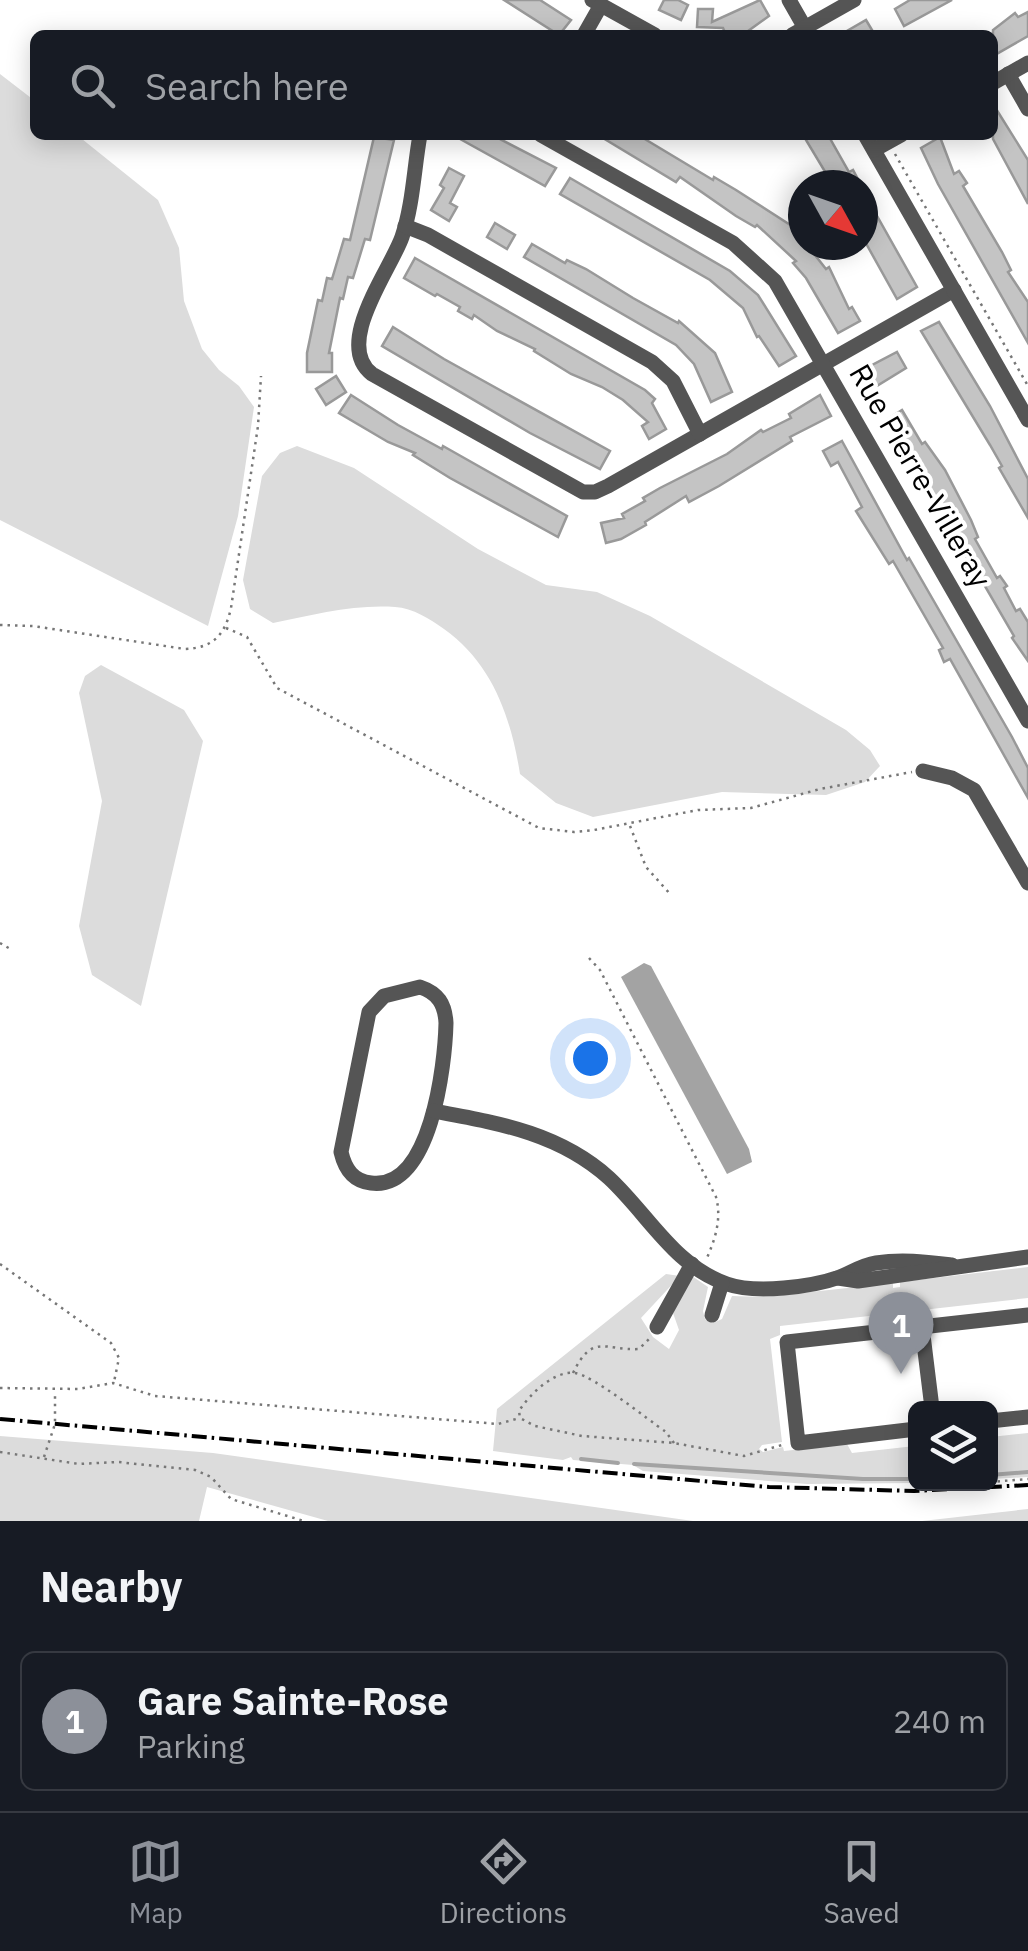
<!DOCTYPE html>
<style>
body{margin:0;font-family:"IBM Plex Sans",sans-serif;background:#242831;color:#f1f3f6}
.controls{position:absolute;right:30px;bottom:30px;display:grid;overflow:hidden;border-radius:15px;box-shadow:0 5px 25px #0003}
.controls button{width:90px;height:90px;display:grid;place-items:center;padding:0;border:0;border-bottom:2px solid #363941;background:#171b24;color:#f1f3f6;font:50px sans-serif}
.compass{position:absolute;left:788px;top:170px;width:90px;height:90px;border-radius:50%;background:#171b24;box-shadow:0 5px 25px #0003;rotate:130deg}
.you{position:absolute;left:590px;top:1058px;width:35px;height:35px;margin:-25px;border:8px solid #fff;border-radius:50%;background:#1a73e8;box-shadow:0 0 0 15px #1a73e833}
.badge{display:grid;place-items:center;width:65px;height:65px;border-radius:50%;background:#8c9099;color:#fff;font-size:32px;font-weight:700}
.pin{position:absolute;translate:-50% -82px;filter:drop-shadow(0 2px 5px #0008)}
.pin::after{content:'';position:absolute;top:52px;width:35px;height:30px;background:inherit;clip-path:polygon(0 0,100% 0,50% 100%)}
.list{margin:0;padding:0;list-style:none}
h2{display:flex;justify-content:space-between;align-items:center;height:130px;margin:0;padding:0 40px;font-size:42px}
h2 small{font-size:32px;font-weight:400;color:#9ea1a6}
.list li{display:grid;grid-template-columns:65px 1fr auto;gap:30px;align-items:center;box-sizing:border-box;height:140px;margin:0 20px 20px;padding:0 20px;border:2px solid #363941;border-radius:15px}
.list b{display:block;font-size:38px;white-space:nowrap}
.list p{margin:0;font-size:32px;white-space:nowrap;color:#9ea1a6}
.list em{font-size:32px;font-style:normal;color:#9ea1a6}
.icon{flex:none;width:55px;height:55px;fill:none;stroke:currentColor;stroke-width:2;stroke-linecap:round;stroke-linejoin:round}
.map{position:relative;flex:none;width:1028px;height:1521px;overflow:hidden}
.search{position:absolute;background:#171b24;box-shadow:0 5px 25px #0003;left:30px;right:30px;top:30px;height:110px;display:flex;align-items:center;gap:25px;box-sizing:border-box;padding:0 35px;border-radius:15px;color:#9ea1a6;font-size:38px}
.sheet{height:290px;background:#171b24}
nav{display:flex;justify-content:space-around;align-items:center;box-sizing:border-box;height:140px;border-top:2px solid #363941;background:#171b24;font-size:28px;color:#9ea1a6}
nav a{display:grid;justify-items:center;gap:5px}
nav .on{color:#8c9099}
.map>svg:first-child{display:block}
.green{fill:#dcdcdc}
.water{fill:#a3a3a3}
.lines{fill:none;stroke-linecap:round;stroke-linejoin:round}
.stream{stroke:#a3a3a3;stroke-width:4}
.building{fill:#c4c4c4;stroke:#999;stroke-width:2.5}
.path{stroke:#777;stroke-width:2.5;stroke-dasharray:2.5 5;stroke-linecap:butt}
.minor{stroke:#555;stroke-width:15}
.rail{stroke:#000;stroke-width:4;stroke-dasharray:15 5 2.5 5;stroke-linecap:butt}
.labels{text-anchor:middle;stroke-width:8;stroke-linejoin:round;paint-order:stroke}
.street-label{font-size:30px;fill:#000;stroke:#fff}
</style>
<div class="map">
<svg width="1028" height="1521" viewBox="0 0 1028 1521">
<rect width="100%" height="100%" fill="#fff"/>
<g class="green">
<polygon points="0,74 35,101 35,135 77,135 158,200 179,248 184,301 202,349 219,370 239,386 254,407 238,516 208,626 0,520"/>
<path d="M297,446L354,468L478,549L546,585L597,592L650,616L846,730L870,750L880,766L865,782L826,795L722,792L593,817L556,803L520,774C511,717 492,663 444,629C430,619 413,608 395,607C355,604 312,615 273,623L250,609L243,580L262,476L280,453Z"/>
<polygon points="101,665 184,710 203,741 141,1006 92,975 79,926 102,801 79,693 85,676"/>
<polygon points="1028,1267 1028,1298 780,1326 780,1335 770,1339 782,1442 762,1445 759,1449 763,1452 783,1447 784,1451 847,1444 852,1453 915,1446 915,1483 807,1484 643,1471 633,1465 573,1460 571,1457 563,1460 493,1451 497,1409 666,1274 680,1276 641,1318 653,1337 669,1349 679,1330 673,1313 692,1276 708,1287 703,1311 705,1319 713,1323 722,1319 732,1296 765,1297 893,1283 893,1288 900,1287 900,1282"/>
<polygon points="1028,1433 1028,1477 991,1479 991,1437"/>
<polygon points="0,1436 213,1453 693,1521 328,1521 207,1487 199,1521 0,1521"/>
<polygon points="1028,1509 1028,1521 922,1521"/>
</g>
<polygon class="water" points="644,963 651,966 749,1149 752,1162 727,1174 621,977"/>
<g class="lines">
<g class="stream">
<polyline points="581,1459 618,1463"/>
<polyline points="634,1464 863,1479 916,1479"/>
<polyline points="990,1475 1028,1472"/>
</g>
</g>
<g class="building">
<polygon points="504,0 540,0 571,20 559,35"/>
<polygon points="664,0 678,0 688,5 681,20 659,10"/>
<polygon points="760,0 769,16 748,31 726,35 723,28 697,27 698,9 713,9 712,22"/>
<polygon points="910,0 952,0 904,26 895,9"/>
<polygon points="1028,12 1028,36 993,56 993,30 1015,13 1018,17"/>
<polygon points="866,20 875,35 840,35"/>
<polygon points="993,104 1028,160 1028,204 993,139"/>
<polygon points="453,135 492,135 556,168 545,186"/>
<polygon points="598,135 638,135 713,180 714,177 736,190 795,228 803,235 803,245 807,245 826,269 829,267 849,309 852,307 860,321 838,333 806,278 793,263 796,261 757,225 755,227 736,216 680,177 676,182"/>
<polygon points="803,135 828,135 849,172 853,170 861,185 833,185"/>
<polygon points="374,137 394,140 370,240 365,239 353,278 348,277 343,299 340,298 329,353 332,353 332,372 307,372 307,353 318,300 322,301 327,278 332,279 344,239 350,240"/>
<polygon points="940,137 954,174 959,171 967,183 963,186 1002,252 1011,270 1008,272 1028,302 1028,343 938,184 921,148"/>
<polygon points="449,168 464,176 450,203 457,207 449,221 431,210 444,188 440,185"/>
<polygon points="570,178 730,271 758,295 796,356 779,366 759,336 757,337 743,308 710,280 560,194"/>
<polygon points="863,191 917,287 897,299 863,238"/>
<polygon points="495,223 515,235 507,249 487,237"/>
<polygon points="532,244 565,263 567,260 586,269 633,298 678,323 679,321 715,353 732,392 711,402 694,364 676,345 524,257"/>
<polygon points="415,258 645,390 655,399 652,403 666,429 649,439 642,426 648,422 623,400 602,387 571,374 534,351 535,349 497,331 474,315 472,319 458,311 460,307 437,294 435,296 404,278"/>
<polygon points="939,322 990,406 1028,479 1028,518 999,468 1002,466 990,445 921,331"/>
<polygon points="393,327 444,359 610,451 600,469 530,433 382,346"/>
<polygon points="897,352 906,368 867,392 855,374"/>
<polygon points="336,376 346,392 326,405 316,389"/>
<polygon points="351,395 398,425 442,449 443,446 567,516 558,537 450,478 413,455 415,453 388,442 339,413"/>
<polygon points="820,395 831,416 790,437 792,441 719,486 689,502 686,496 645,522 646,525 621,539 606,543 601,523 624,518 622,514 645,501 643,498 660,488 727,454 761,430 763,432 791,418 789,414"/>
<polygon points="902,410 922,444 925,442 945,470 971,520 978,537 975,539 997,578 1000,576 1007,586 1004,588 1016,611 1020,609 1028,622 1028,661 1012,638 1014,636 971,562 958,547 941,511 888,419"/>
<polygon points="842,441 907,560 909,558 1012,737 1028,768 1028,798 950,659 944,662 939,650 943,648 893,561 889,564 856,511 862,507 838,462 831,466 823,451"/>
</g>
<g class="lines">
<g class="path">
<polyline points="895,154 1028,386"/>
<path d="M0,625L33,626L185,649C213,648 225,635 231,608L258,426L261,376"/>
<polyline points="226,628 247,637 277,688 539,828 574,832 594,830 698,810 751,808 820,789 912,772"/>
<polyline points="630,826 646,867 671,895"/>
<polyline points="0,943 12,950"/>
<path d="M589,958L600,970L716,1197C722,1219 715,1240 706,1260"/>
<polyline points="0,1264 111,1343 119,1358 114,1382"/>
<path d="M573,1373C593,1332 605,1351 639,1349L651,1337"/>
<polyline points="0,1388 78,1389 113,1383 155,1396 498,1424 520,1418"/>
<path d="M674,1443L666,1432C647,1419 594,1376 575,1373C554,1370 529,1395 519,1411L520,1418L535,1426L582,1436L674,1443L744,1456L782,1445"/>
<polyline points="0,1452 79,1464 118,1462 195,1470 211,1477 231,1499 304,1521"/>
<polyline points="44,1457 55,1424 55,1393"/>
<polyline points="990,1482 1028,1479"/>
<polyline points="913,1485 965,1484"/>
</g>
<g class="minor">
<polyline points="592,0 655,35"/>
<polyline points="789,0 809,35"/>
<polyline points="584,35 601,5"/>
<polyline points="792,35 854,0"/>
<polyline points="1008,74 1028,109"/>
<polyline points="993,83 1028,63"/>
<path d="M420,135C414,168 413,205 402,237C391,269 333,344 372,374L583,492H595L608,486L954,290"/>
<polyline points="541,135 733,243 775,281 1028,721"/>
<polyline points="865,135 1028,420"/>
<polyline points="874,150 901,135"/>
<polyline points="405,226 428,235 652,362 673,381 700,434"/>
<polyline points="923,771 952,778 974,790 1028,883"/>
<path d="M420,987C438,993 445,1004 446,1023C445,1065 431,1191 371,1183C353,1181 345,1169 341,1152L369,1012L384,996Z"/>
<path d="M434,1111C498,1123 559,1133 609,1178C648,1214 674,1266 727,1284C756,1294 812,1287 840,1277C852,1272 863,1265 876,1263C902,1259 926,1262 952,1265"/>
<polyline points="838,1278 858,1281 1028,1257"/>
<polyline points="712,1315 722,1283"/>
<polyline points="657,1327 692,1264"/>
<polyline points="922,1327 932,1408"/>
<polyline points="990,1421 1028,1417"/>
<polyline points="916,1429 798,1443 787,1342 1028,1315"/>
</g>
<polyline class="rail" points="0,1419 769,1487 914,1491 1028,1485"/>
</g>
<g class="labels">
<g class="street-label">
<text transform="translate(920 476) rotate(60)" y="10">Rue Pierre-Villeray</text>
</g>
</g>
</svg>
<div class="controls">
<button><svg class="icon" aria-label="layers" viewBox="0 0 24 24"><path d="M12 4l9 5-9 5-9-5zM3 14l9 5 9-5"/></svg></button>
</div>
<svg class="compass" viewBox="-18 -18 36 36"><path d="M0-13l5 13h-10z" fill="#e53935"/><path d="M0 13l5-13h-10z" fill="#9ea1a6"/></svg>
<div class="you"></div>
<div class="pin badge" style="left:901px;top:1374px">1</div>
<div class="search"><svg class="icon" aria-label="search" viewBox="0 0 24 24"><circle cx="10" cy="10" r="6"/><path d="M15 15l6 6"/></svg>Search here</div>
</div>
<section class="sheet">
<h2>Nearby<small></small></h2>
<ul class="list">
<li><span class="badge">1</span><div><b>Gare Sainte-Rose</b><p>Parking</p></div><em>240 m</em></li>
</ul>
</section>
<nav>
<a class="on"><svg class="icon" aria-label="map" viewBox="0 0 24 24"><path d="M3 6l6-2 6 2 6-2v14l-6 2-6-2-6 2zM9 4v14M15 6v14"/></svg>Map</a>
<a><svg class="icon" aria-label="directions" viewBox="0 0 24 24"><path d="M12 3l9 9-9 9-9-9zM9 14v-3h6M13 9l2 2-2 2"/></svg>Directions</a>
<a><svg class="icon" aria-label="saved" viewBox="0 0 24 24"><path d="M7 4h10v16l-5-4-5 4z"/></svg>Saved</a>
</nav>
